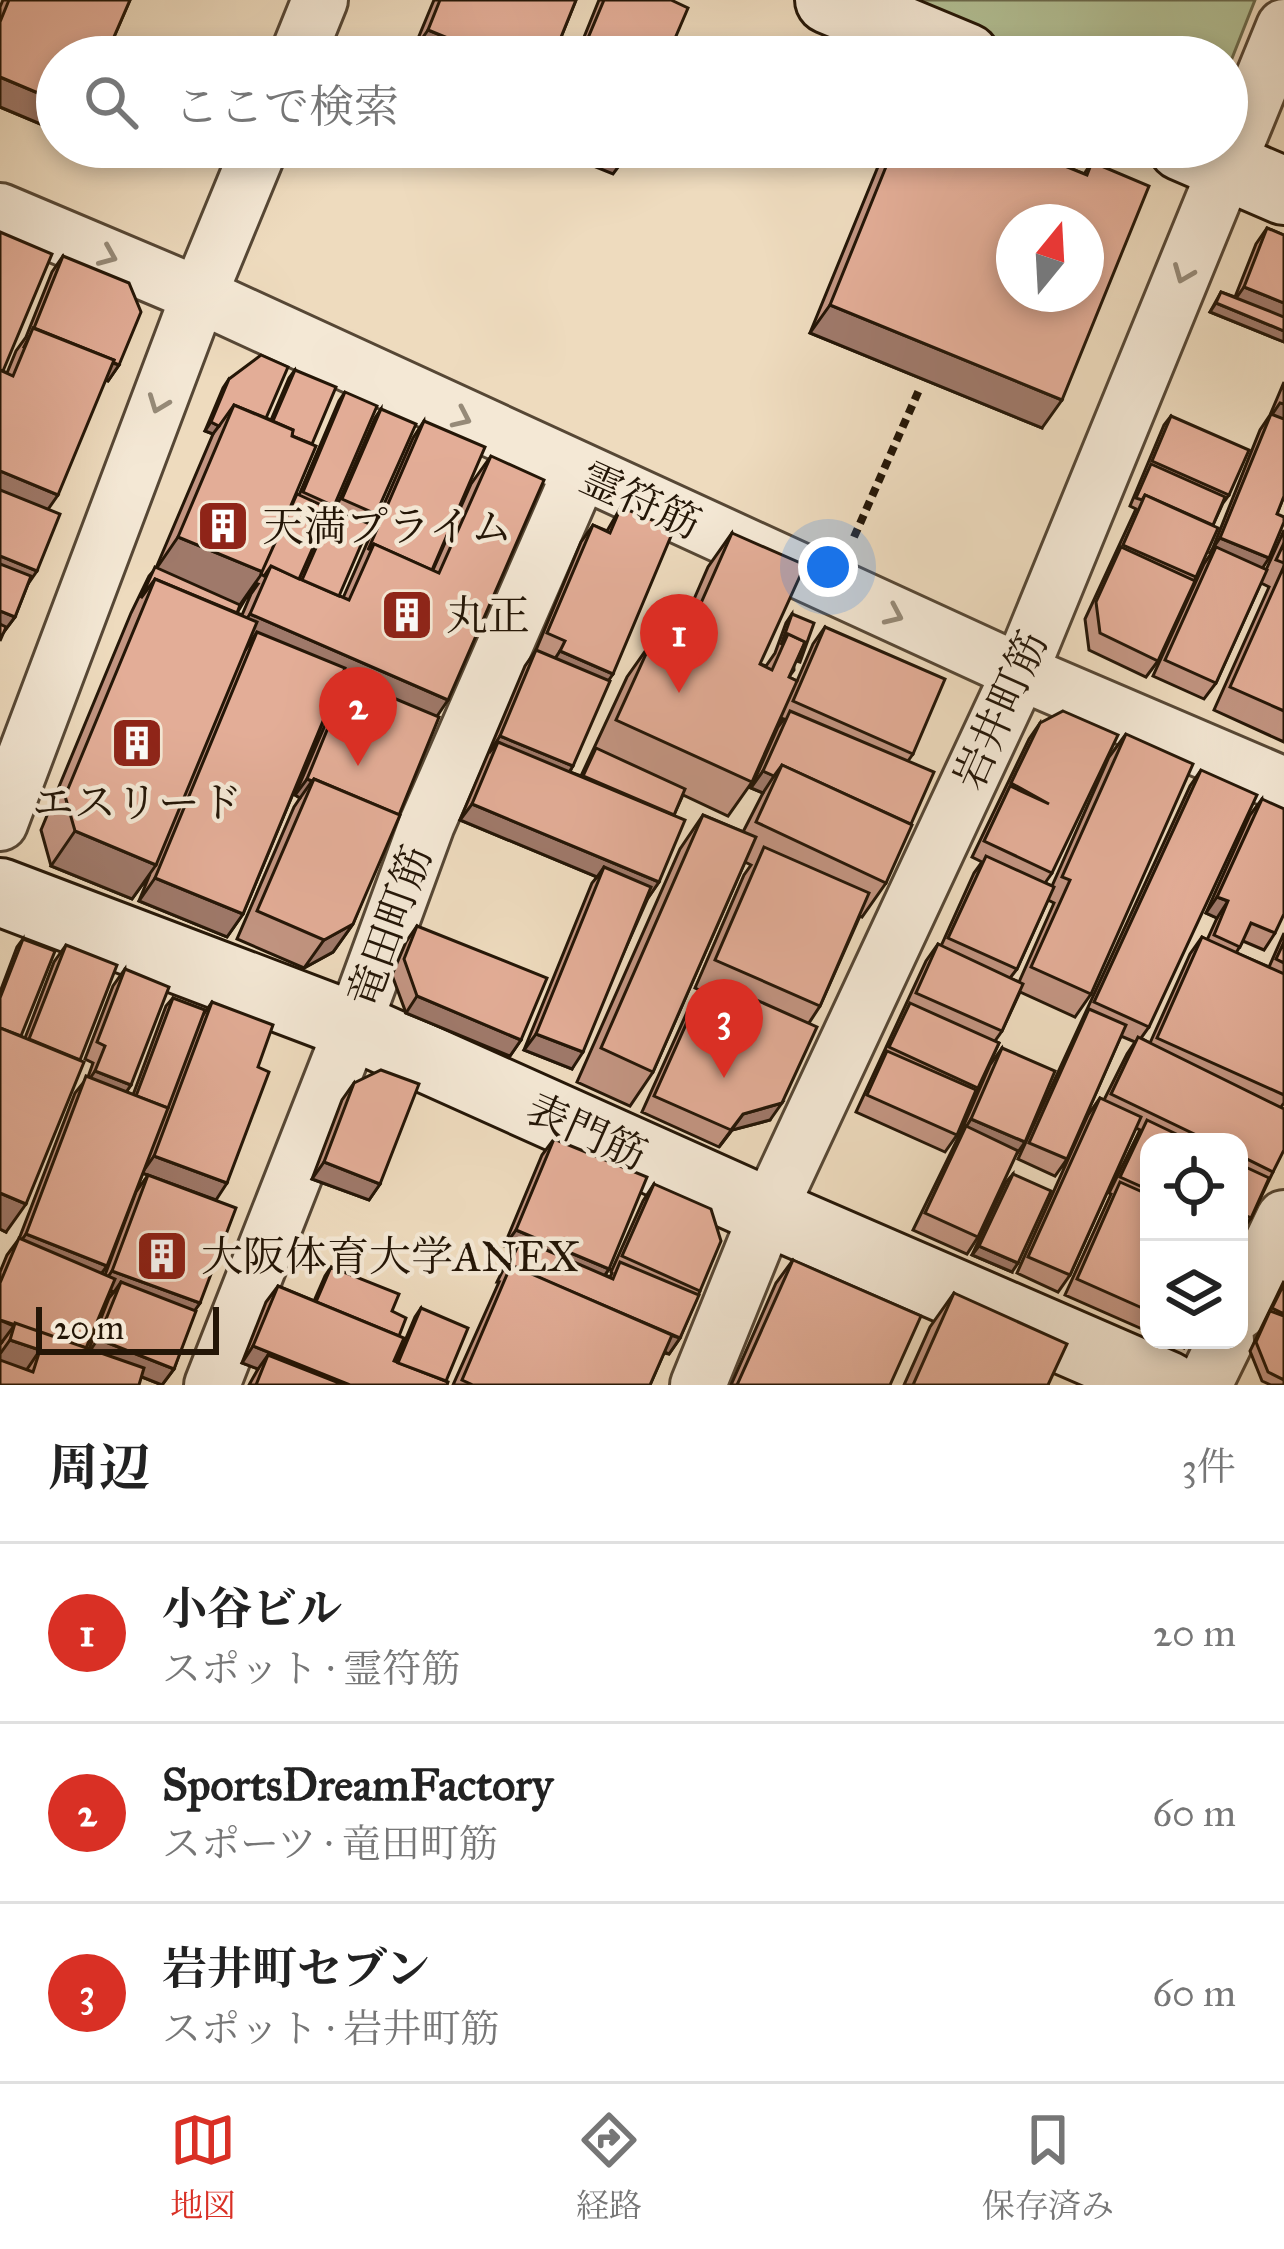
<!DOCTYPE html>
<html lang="ja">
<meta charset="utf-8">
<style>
body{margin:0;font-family:"IM FELL Great Primer","Noto Serif JP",serif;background:#f6f6f6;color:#222}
.controls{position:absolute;right:36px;bottom:36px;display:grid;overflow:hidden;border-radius:24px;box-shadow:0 6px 18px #0003}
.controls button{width:108px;height:108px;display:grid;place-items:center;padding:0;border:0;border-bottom:3px solid #e0e0e0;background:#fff;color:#222;font:60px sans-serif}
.compass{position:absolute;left:996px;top:204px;width:108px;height:108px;border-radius:50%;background:#fff;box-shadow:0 6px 18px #0003;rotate:18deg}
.scale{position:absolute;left:36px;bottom:30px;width:183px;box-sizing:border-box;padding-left:12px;border:6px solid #241607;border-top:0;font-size:33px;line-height:42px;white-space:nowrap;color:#241607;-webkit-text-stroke:9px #f4e8d5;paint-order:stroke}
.you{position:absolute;left:828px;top:567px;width:42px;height:42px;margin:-30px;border:9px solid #fff;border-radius:50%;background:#1a73e8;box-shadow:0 0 0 18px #1a73e833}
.badge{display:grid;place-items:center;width:78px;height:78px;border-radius:50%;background:#d93025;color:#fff;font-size:39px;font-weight:700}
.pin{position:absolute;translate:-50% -99px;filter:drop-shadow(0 3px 6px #0008)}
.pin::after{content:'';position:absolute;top:63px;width:42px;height:36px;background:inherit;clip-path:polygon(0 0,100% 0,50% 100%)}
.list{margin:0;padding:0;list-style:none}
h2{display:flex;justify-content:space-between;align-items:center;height:156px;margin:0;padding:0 48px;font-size:51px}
h2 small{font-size:39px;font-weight:400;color:#767676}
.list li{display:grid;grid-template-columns:78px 1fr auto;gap:36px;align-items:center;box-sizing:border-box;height:180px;padding:0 48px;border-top:3px solid #e0e0e0}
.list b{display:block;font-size:45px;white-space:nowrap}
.list p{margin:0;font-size:39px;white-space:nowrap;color:#767676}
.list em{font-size:39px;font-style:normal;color:#767676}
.icon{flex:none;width:66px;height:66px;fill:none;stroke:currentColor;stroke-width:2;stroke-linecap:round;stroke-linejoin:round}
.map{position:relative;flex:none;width:1284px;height:1385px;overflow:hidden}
.search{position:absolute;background:#fff;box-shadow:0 6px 18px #0003;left:36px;right:36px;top:36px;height:132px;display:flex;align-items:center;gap:30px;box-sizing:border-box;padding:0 42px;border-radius:66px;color:#767676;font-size:45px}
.sheet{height:696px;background:#fff}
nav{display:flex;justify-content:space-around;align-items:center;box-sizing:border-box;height:168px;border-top:3px solid #e0e0e0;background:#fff;font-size:33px;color:#767676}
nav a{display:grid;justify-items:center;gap:6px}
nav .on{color:#d93025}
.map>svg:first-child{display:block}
.green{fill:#b3c196;stroke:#6c6c4e;stroke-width:3}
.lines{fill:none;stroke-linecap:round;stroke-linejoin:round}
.street-casing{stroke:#564735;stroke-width:60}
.secondary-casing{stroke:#241607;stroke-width:72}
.path{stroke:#241607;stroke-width:8;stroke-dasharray:9 6;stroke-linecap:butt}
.street{stroke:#f4e8d5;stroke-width:54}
.secondary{stroke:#f4e8d5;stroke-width:66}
.wall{fill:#c39582;stroke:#241607;stroke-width:3;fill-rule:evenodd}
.shaded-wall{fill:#9f796a;stroke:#241607;stroke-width:3}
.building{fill:#e3ad97;stroke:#241607;stroke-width:3;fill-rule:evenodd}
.oneway{stroke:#968a78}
.labels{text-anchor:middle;stroke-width:9;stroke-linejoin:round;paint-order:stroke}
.street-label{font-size:42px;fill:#241607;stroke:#f4e8d5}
.poi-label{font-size:42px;fill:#241607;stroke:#f4e8d5;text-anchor:start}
</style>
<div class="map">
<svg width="1284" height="1385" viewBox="0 0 1284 1385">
<rect width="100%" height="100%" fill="#eedbbe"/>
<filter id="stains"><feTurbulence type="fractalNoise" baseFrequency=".00167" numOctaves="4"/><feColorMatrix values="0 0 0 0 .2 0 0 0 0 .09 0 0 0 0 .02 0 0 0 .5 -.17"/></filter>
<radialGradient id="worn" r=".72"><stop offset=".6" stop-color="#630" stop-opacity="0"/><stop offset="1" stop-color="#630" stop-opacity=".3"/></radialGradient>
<polygon class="green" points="892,0 1255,0 1227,71 1227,57 1022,57"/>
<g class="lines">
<g class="street-casing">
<g id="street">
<polyline points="297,57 320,0"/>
<polyline points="0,211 199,295 1020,672 1284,785"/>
<polyline points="0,823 199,295 260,147"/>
<polyline points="1239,1312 1284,1218"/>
<polyline points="212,1385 353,1026 427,824 580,473"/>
<polyline points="698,1385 768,1212 1020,672 1284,27"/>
<polyline points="1204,1385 1226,1340"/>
</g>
</g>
<g class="secondary-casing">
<g id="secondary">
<polyline points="829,0 966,57"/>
<polyline points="1182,147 1284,191"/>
<polyline points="0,892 353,1026 768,1212 1167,1385"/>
</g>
</g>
<polyline class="path" points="854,537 919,390"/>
<use href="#street" class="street"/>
<use href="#secondary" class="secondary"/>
</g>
<g class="wall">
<polygon points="3,0 130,0 107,53 57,57 57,131 0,107 0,7"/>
<polygon points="434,0 576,0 553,57 421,57 412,53"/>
<polygon points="599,0 671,0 667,57 576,57"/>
<polygon points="886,147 1018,147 1084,174 1092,162 1042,428 810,333"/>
<polygon points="1267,228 1284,235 1284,342 1210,312 1221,292 1235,297 1256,244"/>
<polygon points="63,256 119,365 108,381 105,380 48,509 28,584 15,617 3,633 3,371 7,373 16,351 26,337 52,272"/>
<path d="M295,370L312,444L294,497L299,495L339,401L345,392L334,506L328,515L299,579L327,518L333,509L339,596L343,598L413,438L424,421L433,570L471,484L491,456L437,716L353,924L333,952L304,968L237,939L294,807L300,798L295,795L340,690L337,688L243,914L227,937L139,901L150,874L132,899L51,866L41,830L131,613L149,576L156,568L213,434L205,431L223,388L229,379L266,418L271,420L289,378ZM255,583L258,584L251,594L242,615L237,613Z"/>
<polygon points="1284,382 1284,496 1277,514 1262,568 1266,570 1284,530 1284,742 1214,710 1269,587 1261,583 1216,683 1204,699 1153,676 1204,564 1210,555 1260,430 1270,415"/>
<polygon points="381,409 376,514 370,523 336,508 375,418"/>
<polygon points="1171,416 1229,495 1223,503 1213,525 1196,577 1158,661 1146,677 1089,650 1085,619 1136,509 1130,506 1164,425"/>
<polygon points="621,507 613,674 608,680 570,772 581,776 627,677 651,643 671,652 708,567 732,533 760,664 766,666 775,653 786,623 792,614 794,670 789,677 797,681 813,644 825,627 913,754 908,761 886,883 862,917 860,916 820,1006 809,1023 770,1120 732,1130 719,1147 642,1112 688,1010 700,993 715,1000 717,998 695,988 744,875 751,865 745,862 653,1072 630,1106 577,1082 680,849 703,815 743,832 763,793 751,788 778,727 784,719 781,718 752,782 728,816 683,795 674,815 659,882 648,898 572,1069 524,1050 592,883 597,877 460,820 525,666 536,650 581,542 593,525 607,531"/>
<path d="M1040,723L1052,873L1045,883L1052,886L1109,757L1126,734L1091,994L1075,1017L1020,992L1002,1031L995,1041L999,1043L957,1135L945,1152L856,1112L926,961L938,944L941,946L974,873L982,862L972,857L1029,739ZM1048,900L1054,903L1019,982L1010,978L1017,969Z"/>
<polygon points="1201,770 1149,1027 1141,1038 1150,1043 1190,954 1202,937 1207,940 1217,918 1206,913 1250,815 1262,799 1275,933 1264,950 1243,941 1236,953 1269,967 1284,933 1284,1103 1281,1107 1273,1172 1251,1218 1239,1234 1239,1142 1149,1142 1149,1332 1065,1295 1111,1194 1109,1193 1140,1130 1136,1128 1070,1275 1058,1292 1017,1273 1088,1115 1100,1098 1104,1100 1127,1054 1135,1042 1121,1036 1067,1159 1055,1176 1018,1159 1190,786"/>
<polygon points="417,926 521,1040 510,1056 406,1013 392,975 406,942"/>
<polygon points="23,939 21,1036 25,1038 54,962 66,945 6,1232 0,1229 0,992 17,947"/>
<path d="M125,969L131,1085L126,1092L133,1095L166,1006L173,998L203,1015L212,1002L258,1067L216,1200L143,1173L102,1273L105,1275L136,1192L148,1175L200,1303L195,1310L174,1369L162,1385L142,1377L0,1385V1345L2,1342L0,1341V1272L7,1255L19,1239L75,1093L88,1077L93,1063L85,1059L113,986ZM110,1291L114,1292L109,1298L89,1349L86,1348Z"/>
<polygon points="1002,1048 1025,1142 1015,1156 978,1237 967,1254 913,1230 959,1136 990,1065"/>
<polygon points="354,1083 380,1184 369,1200 312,1179 342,1100"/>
<polygon points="554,1139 609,1269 605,1275 610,1277 612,1273 611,1272 643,1201 654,1184 700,1291 680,1338 669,1354 664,1353 650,1385 453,1385 499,1282 497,1282 513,1250 504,1246 542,1155"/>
<polygon points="1013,1174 1012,1272 972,1255 1006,1182"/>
<polygon points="793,1260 890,1385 731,1385 776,1283"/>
<polygon points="331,1267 392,1311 399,1336 394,1361 396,1362 415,1317 421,1308 447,1385 249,1385 258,1369 242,1363 266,1302 278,1286 314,1301 325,1276"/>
<polygon points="1284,1281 1284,1385 1271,1385 1262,1381 1250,1351"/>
<polygon points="954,1293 1048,1385 904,1385 930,1327"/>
<polygon points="1166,1340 1189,1340 1184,1348"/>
</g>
<g class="shaded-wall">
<polygon points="428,30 494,57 421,57 412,53"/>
<polygon points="0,77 57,101 57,131 0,107"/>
<polygon points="95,147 117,147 112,154"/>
<polygon points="552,147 599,147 625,158 613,174 551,149"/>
<polygon points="1244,287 1284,303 1284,325 1232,304"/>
<polygon points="1216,303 1284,331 1284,342 1210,312"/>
<polygon points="830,305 1062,400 1042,428 810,333"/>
<polygon points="29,337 119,365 108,381 24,347"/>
<polygon points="1280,403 1284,404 1284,426 1269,419"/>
<polygon points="211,422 219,426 213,434 205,431"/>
<polygon points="0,471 58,495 42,518 0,501"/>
<polygon points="178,537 263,572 239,606 154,572"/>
<polygon points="1220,538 1269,558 1258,575 1216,547 1209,554"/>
<polygon points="0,556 37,571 26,587 0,577"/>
<polygon points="0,611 15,617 3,633 0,632"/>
<polygon points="250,614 448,700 429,728 348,679 340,690 250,650 257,632 246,649 230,642"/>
<polygon points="560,651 613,674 602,690 549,668"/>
<polygon points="500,736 573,766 562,783 498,742 489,753"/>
<polygon points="763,771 774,776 763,793 751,788"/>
<polygon points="307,779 312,781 300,798 295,795"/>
<polygon points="472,804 659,882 648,898 604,867 597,877 460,820"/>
<polygon points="75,831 156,865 132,899 51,866"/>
<polygon points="155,878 243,914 227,937 139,901"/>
<polygon points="1217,897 1228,901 1217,918 1206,913"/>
<polygon points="353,924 333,952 304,968 324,940"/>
<polygon points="417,996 521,1040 510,1056 406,1013"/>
<polygon points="536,1034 583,1052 572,1069 524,1050"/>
<polygon points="95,1071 131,1085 120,1101 84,1087"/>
<polygon points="782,1103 770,1120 732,1130 719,1147 743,1114"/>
<polygon points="971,1119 1025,1142 1013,1159 966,1127"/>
<polygon points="154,1156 227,1183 216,1200 142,1173"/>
<polygon points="324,1162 380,1184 369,1200 312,1179"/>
<polygon points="0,1193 26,1204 6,1232 0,1229"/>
<polygon points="516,1230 609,1269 598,1285 521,1239 513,1250 504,1246"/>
<polygon points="26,1234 107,1266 95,1282 14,1250"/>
<polygon points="979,1246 1018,1263 1012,1272 972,1255"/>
<polygon points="112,1271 200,1303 188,1320 121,1282 114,1292 101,1287"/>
<polygon points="503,1284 680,1338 669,1354"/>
<polygon points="0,1320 14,1326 2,1342 0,1341"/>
<polygon points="98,1339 174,1369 162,1385 87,1355"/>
<polygon points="10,1340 40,1350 17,1384 0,1378 0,1354"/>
<polygon points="253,1346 350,1385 297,1385 268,1355 258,1369 242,1363"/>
</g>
<g class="building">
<polygon points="9,0 130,0 107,53 117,57 57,57 57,101 0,77 0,22"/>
<polygon points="440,0 576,0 553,57 494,57 428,30"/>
<polygon points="604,0 671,0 688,8 667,57 580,57"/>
<polygon points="599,147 629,147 625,158"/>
<path d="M894,147H1018L1087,175L1092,162L1149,186L1062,400L830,305ZM1014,222H1086V294H1014Z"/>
<polygon points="1267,228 1284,235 1284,303 1244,287"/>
<polygon points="0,232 52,254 3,371 0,370"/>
<polygon points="63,256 129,283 141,312 119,365 113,362 114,360 34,328"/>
<polygon points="1221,292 1284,317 1284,331 1216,303"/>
<polygon points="33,328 114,360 58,495 0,471 0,370 13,376"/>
<polygon points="261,355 288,367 266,418 234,405 219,426 211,422 229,379"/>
<polygon points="295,370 336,387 312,444 292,436 293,430 273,421"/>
<polygon points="345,392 377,406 334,506 303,492"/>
<polygon points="234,405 293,430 292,436 316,446 263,572 178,537"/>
<polygon points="381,409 416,424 376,514 342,499"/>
<polygon points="1271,414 1284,419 1284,496 1277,514 1284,517 1284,522 1269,558 1220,538"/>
<polygon points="1171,416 1249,450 1229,495 1152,461"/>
<polygon points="424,421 485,447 432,570 374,544 368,550"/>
<polygon points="491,456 544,480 448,700 250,614 271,566 349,600 374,544 439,573"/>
<polygon points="1151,464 1225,497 1213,525 1145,495 1142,500 1136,498"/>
<polygon points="0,490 60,514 37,571 0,556"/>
<polygon points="297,494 330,509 299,579 271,566 264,576 261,574"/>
<polygon points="1145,495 1218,528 1196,577 1123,545"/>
<polygon points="621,507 674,529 613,674 560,651 565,641 547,633 593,525 610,533"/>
<polygon points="333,509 370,524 339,596 302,580"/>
<polygon points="732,533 805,565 760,664 772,670 788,634 805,642 789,677 797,681 752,782 616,720 651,643 678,655"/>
<polygon points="1284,543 1284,563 1276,560"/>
<polygon points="1121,547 1195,581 1158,661 1100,633 1096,602"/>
<polygon points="1216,547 1267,570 1216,683 1165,660"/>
<polygon points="0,564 31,576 15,617 0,611"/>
<polygon points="1284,566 1284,711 1230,687"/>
<polygon points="155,567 240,605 237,613 155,579 141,598"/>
<polygon points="155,579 257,622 156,865 75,831 65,796"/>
<polygon points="792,614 814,623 800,662 797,661 805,642 788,634 781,645"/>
<polygon points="0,624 6,627 0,641"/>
<polygon points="825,627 945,679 913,754 793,701"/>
<polygon points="257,632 345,668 243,914 155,878"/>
<polygon points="536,650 610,681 573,766 500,736"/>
<polygon points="348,679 439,717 399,815 314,779 312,781 307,779"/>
<polygon points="790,711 934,772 911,824 782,765 774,776 763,771"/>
<polygon points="1063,711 1118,735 1052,873 984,841 1010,786 1049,804 1011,783 1040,723"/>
<polygon points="1126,734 1193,764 1091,994 1031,967 1070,880 1062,877"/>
<polygon points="498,742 685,820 659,882 472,804"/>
<polygon points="596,748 685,789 674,815 583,776"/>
<polygon points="782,765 912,825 886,883 756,822"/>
<polygon points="1201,770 1257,795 1149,1027 1094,1002"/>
<polygon points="314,779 400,815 353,924 324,940 257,911"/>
<polygon points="1262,799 1284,809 1284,914 1275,933 1251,923 1240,947 1214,935 1228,901 1217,897"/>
<polygon points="703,815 756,837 653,1072 601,1048"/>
<polygon points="764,847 869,893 820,1006 715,960"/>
<polygon points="986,856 1054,887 1017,969 948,938"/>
<polygon points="604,867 651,887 583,1052 536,1034"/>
<polygon points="417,926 547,978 521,1040 417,996 404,959"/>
<polygon points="1202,937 1284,974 1284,1095 1157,1038"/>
<polygon points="23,939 55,951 21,1036 0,1028 0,998"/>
<polygon points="1284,942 1284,963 1276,959"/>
<polygon points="938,944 1023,984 1002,1031 916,993"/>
<polygon points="66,945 117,965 80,1060 29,1039"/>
<polygon points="125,969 169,987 131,1085 95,1071 105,1046 97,1042"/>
<polygon points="725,986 817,1027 782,1103 743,1114 731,1130 654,1096 700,993 718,1001"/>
<polygon points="173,998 205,1010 168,1108 136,1096"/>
<polygon points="212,1002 273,1025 258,1067 269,1072 227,1183 154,1156"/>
<polygon points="910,1003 999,1043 978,1088 889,1047"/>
<polygon points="1089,1009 1126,1025 1067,1159 1029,1143"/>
<polygon points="0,1028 84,1062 26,1204 0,1193"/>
<polygon points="1138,1037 1284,1109 1284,1150 1273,1172 1239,1155 1239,1142 1211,1142 1111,1094"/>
<polygon points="1002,1048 1055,1071 1025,1142 971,1119"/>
<polygon points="887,1051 976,1090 957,1135 867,1095"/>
<polygon points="381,1070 419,1084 380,1184 324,1162 354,1083"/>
<polygon points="86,1076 168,1108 107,1266 26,1234"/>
<polygon points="1100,1098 1141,1117 1070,1275 1028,1257"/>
<polygon points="1147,1120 1193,1142 1149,1142 1149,1190 1120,1177"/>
<polygon points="966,1126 1018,1151 978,1237 925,1213"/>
<polygon points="554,1139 647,1177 609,1269 516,1230"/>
<polygon points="1239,1164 1269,1178 1251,1218 1239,1213"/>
<polygon points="1013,1174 1051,1191 1018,1263 979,1246"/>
<polygon points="148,1175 236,1208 200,1303 112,1271"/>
<polygon points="1120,1182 1149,1195 1149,1311 1077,1279"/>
<polygon points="654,1184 711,1209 721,1241 700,1291 622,1256"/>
<polygon points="19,1238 115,1279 86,1348 0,1320 0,1283"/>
<polygon points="521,1239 613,1279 620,1262 699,1295 680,1338 509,1265"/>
<polygon points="793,1260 921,1316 890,1385 737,1385"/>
<polygon points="511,1265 672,1335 650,1385 473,1385 462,1380"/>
<polygon points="331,1267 399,1294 392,1311 406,1318 399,1336 316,1302"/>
<polygon points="121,1282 196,1311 174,1369 98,1339"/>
<polygon points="1284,1284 1284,1314 1272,1308"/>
<polygon points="278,1286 404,1338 394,1361 448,1382 447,1385 350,1385 253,1346"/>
<polygon points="954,1293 1067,1344 1048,1385 913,1385"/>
<polygon points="421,1308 468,1328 446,1381 398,1363"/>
<polygon points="1270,1311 1284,1316 1284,1380 1268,1372 1256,1342"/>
<polygon points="15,1323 144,1368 139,1385 0,1385 0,1360 33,1372 40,1350 10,1340"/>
<polygon points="268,1355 344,1385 256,1385"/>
</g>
<defs><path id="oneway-chevron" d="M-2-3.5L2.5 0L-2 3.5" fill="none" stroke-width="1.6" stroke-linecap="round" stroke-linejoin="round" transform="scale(3)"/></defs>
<g class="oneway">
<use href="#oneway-chevron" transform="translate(108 256) rotate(23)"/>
<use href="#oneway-chevron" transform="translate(1183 274) rotate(112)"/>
<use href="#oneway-chevron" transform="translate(158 404) rotate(111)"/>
<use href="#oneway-chevron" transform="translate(462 418) rotate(25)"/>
<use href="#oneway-chevron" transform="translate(894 615) rotate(24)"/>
</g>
<defs>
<g id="building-square" transform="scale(2.7)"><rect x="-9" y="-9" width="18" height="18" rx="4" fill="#8f2418" stroke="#f4e8d5"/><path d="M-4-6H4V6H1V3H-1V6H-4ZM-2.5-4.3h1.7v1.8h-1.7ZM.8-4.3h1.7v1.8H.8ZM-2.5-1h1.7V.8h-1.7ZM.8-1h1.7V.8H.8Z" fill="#fff"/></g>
</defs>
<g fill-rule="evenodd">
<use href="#building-square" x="223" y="526"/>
<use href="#building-square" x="407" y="615"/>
<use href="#building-square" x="137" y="743"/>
<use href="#building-square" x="162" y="1256"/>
</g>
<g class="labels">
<g class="street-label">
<text transform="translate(641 500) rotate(24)" y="15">霊符筋</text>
<text transform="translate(1000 710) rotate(-66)" y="15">岩井町筋</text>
<text transform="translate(389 926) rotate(-70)" y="15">竜田町筋</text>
<text transform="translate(587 1131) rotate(24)" y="15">表門筋</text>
</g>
<g class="poi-label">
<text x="262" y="541">天満プライム</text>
<text x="446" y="630">丸正</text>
<text x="137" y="817" text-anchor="middle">エスリード</text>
<text x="201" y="1271">大阪体育大学ANEX</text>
</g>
</g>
<rect width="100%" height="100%" filter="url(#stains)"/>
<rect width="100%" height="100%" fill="url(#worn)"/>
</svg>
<div class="controls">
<button><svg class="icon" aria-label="locate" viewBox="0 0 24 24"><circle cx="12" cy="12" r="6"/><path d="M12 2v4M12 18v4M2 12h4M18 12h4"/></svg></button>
<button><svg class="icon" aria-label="layers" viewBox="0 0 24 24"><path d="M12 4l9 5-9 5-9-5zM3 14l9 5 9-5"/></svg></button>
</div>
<svg class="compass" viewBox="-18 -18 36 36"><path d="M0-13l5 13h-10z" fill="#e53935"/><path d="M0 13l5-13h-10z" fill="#767676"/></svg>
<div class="scale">20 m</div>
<div class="you"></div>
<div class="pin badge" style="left:679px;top:693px">1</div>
<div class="pin badge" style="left:358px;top:766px">2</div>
<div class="pin badge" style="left:724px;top:1078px">3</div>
<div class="search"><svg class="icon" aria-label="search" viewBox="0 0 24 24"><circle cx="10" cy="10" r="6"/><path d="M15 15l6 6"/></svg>ここで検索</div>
</div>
<section class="sheet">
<h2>周辺<small>3件</small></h2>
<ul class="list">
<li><span class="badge">1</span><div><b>小谷ビル</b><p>スポット · 霊符筋</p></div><em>20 m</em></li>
<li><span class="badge">2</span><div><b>SportsDreamFactory</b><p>スポーツ · 竜田町筋</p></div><em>60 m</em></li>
<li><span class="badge">3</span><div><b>岩井町セブン</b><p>スポット · 岩井町筋</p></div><em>60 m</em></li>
</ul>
</section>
<nav>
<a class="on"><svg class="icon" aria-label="map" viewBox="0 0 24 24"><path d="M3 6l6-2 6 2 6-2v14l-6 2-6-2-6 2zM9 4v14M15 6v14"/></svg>地図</a>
<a><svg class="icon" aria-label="directions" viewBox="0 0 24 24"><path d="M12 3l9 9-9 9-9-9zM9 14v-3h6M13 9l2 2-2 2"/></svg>経路</a>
<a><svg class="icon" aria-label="saved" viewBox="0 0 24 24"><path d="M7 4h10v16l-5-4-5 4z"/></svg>保存済み</a>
</nav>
